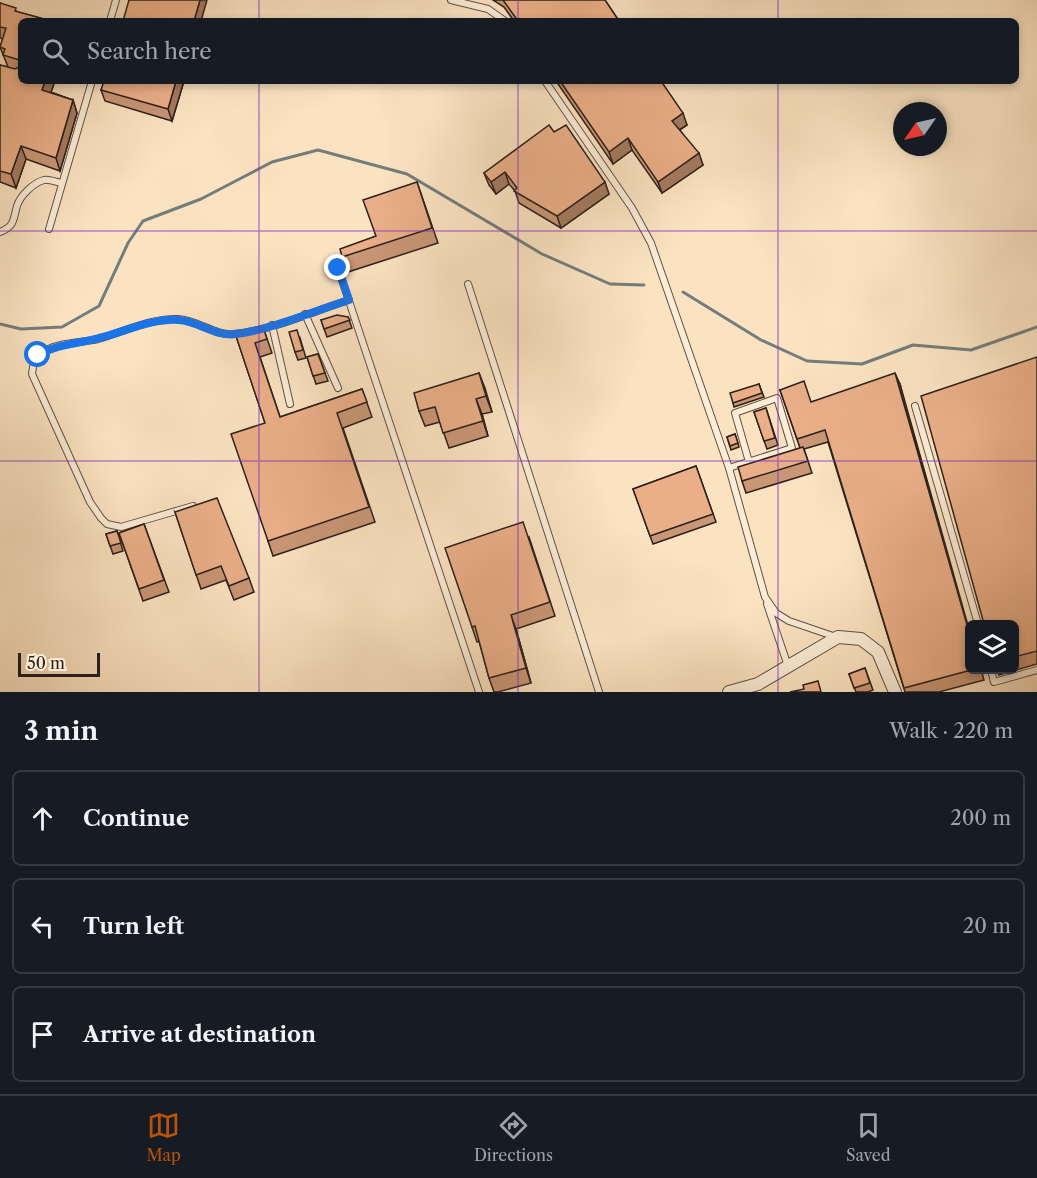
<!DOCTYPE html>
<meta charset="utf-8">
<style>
body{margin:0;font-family:"Libre Caslon Text",serif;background:#20242c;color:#f1f3f6}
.controls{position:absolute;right:18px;bottom:18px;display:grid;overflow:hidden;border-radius:9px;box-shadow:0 3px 9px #0003}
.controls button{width:54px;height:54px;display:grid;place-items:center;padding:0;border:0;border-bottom:2px solid #363941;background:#171b24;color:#f1f3f6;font:30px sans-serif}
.compass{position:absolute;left:893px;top:102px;width:54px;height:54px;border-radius:50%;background:#171b24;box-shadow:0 3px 9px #0003;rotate:236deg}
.scale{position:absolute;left:18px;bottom:15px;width:82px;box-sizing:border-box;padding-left:6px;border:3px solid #2c201a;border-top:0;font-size:16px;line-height:21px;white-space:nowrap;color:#2c201a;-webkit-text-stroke:4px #fcedd7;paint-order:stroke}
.stop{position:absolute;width:18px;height:18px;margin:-14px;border:4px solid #1a73e8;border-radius:50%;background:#fff}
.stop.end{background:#1a73e8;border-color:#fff;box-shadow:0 2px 6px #0008}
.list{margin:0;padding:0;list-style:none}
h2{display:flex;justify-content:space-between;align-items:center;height:78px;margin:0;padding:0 24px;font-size:26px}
h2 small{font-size:20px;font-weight:400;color:#9ea1a6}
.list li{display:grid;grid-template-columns:39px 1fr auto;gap:18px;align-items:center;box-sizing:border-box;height:96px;margin:0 12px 12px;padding:0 12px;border:2px solid #363941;border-radius:9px}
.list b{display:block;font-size:22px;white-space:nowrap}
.list em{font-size:20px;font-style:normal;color:#9ea1a6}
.icon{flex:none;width:33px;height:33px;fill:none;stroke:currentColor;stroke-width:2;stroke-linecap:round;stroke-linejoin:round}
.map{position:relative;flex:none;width:1037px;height:692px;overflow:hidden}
.search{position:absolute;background:#171b24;box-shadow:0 3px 9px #0003;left:18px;right:18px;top:18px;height:66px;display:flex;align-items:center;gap:15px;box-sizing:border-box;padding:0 21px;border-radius:9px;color:#9ea1a6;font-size:22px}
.sheet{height:402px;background:#171b24}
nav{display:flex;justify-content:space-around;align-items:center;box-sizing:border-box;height:84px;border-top:2px solid #363941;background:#171b24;font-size:16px;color:#9ea1a6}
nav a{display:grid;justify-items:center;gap:3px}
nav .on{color:#b45309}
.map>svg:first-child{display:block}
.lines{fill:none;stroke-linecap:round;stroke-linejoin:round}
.stream{stroke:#737d7c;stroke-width:3}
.service-casing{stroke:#605144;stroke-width:8}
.minor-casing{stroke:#605144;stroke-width:14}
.service{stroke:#fcedd7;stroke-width:6}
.minor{stroke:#fcedd7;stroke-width:12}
.wall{fill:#c99676;stroke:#2c201a;stroke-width:1.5}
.shaded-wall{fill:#a47a60;stroke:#2c201a;stroke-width:1.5}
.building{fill:#eaaf89;stroke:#2c201a;stroke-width:1.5}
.route{stroke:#1a73e8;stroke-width:8}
.grid{fill:none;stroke:#7b2cbf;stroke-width:1.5;stroke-opacity:0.55}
</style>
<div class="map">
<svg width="1037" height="692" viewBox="0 0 1037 692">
<rect width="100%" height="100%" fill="#fbe3c2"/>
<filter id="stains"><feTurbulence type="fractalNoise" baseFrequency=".00333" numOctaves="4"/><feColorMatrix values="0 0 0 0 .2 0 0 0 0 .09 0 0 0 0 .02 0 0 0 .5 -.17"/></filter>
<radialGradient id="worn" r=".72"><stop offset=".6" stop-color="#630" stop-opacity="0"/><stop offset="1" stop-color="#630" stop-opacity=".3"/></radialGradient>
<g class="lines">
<g class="stream">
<polyline points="683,292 761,340 807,361 862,364 913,345 971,350 1037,327"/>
<polyline points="0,324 21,329 62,327 99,306 128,243 143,221 201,199 272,162 318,150 407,174 542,254 610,284 644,285"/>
</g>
<g class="service-casing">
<g id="service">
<polyline points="451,0 488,9 505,21"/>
<polyline points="110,21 116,0"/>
<polyline points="545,81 632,208 651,243 729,468 765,597 776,613 789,621 836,637"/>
<polyline points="49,229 92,81"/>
<path d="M0,232C15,226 13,220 17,206C20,196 33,183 44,180C49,179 56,182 62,183"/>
<polyline points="338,268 479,692"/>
<polyline points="468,284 599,692"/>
<polyline points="305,314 338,388"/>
<polyline points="272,325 290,404"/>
<polyline points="915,406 978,624"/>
<polyline points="729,468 792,448 777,398 735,413 749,462"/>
<path d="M193,506L121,527L107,524L101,518L90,502L32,374C33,366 34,359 40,354C55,342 80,343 98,339C123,332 151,318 178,319C198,320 215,336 234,334C270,331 314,311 349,300"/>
<polyline points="767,604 788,666"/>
<polyline points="991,670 994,682 1037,670"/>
</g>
</g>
<g class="minor-casing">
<polyline id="minor" points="729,692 758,684 838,637 861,639 878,652 895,692"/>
</g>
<use href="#service" class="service"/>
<use href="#minor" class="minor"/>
</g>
<g class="wall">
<polygon points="493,0 605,0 619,21 514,21 504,7"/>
<polygon points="0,3 18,12 51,21 21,81 55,81 51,92 73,100 77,113 60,171 26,159 16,188 0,182 0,65 8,67 0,47 3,39 0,38"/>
<polygon points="184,81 172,121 105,101 101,90"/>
<polygon points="556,81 661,81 687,125 680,130 703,165 662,193 632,150 613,164"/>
<polygon points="554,132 609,194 561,228 519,203 515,191 509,184 496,194 489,185 484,173"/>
<polygon points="417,182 438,243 348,272 342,257 376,236"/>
<polygon points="348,317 352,328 327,337 321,320"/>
<polygon points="263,327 272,353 260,357 280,417 362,389 372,417 343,428 375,522 273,556 268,541 265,423 236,336"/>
<polygon points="300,338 306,358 298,360 295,352"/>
<polygon points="318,354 328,381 316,384 307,357"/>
<polygon points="1037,357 1037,664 999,675 998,669 1014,669 1014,624"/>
<polygon points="479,373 492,412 482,414 488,436 449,448 440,422 425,426 419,411"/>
<polygon points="759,384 764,397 734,407 733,403"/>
<polygon points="900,384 969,669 981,669 984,680 939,692 905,692 828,442 804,449 812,473 746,493 742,481 800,448 780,390 811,402"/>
<polygon points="766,408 778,445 767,449 754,412"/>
<polygon points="735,434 739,447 731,450 727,437"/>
<polygon points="696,466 716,522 653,544 633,489"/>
<polygon points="175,512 249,578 254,592 234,600 226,580 201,589"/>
<polygon points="144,524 169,592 143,601 119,533"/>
<polygon points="117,531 123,551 113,554 106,534"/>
<polygon points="529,537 555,616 516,629 531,683 498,692 494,692 489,678 479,641 477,642 472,627"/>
<polygon points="865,668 873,690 868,692 856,692 849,674"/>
</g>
<g class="shaded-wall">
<polygon points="200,0 207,0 201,21 194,21"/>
<polygon points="45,81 55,81 47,103 42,90"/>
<polygon points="176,81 184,81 172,121 168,109"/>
<polygon points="73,100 77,113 60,171 56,158"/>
<polygon points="683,113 687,125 676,132 672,121"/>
<polygon points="628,138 632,150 613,164 609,152"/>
<polygon points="21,146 26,159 16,188 11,174"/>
<polygon points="699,153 703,165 662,193 658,182"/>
<polygon points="505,172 509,184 496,194 491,182"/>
<polygon points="605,182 609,194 561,228 557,216"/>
<polygon points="479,373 485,388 492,412 486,396"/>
<polygon points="895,373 900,384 969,629 969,632"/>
<polygon points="476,399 482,414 488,436 483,421"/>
<polygon points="511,615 516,629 531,683 526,668"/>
</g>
<g class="building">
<polygon points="129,0 200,0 194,21 123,21"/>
<polygon points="503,0 605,0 619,21 518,21"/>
<polygon points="0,3 16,8 15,11 51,21 21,21 21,66 20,60 3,55 5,49 0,47 6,28 0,27"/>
<polygon points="0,65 15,69 21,66 21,81 45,81 42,90 73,100 56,158 21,146 11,174 0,171"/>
<polygon points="104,81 176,81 168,109 101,90"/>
<polygon points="560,81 661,81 683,113 672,121 699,153 658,182 628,138 609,152"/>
<polygon points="549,125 554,132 566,125 605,182 557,216 514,191 517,188 505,172 491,182 484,173"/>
<polygon points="417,182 432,228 342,257 340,249 376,236 363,200"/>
<polygon points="337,315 348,317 350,320 324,329 321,320"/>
<polygon points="263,327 267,339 255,343 280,417 362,389 367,402 337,413 369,507 268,541 231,434 265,423 236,336"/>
<polygon points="297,330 303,350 295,352 289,332"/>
<polygon points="318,354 325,373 313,376 307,357"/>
<polygon points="1037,357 1037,651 1014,657 1014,624 984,624 921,396"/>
<polygon points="479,373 486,396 476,399 483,421 443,433 435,407 419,411 414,393"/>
<polygon points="895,373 969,632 969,669 975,669 904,688 825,430 797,439 780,390 804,381 811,402"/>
<polygon points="759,384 762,393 733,403 730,393"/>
<polygon points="766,408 775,438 764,441 754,412"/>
<polygon points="735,434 738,443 730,446 727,437"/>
<polygon points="803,447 808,461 742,481 738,467"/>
<polygon points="696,466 713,514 650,536 633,489"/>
<polygon points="217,498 249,578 229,586 221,566 196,575 175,512"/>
<polygon points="523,522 550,602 511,615 526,668 489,678 475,626 472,627 445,548"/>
<polygon points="144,524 164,580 139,589 119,533"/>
<polygon points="117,531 121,543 110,546 106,534"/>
<polygon points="865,668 870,683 854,688 849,674"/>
<polygon points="818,681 821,692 790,692 804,689 803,685"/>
</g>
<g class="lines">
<path class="route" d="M38,355C57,344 78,344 99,338C124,332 152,318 179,320C198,321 216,337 235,334C271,330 314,311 349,300L338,268"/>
</g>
<path class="grid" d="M259,0V21M518,0V21M778,0V21M259,81V692M518,81V692M778,81V692M0,231H1037M0,461H1037"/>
<rect width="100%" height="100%" filter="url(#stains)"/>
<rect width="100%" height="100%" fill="url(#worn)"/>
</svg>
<div class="controls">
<button><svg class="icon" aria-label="layers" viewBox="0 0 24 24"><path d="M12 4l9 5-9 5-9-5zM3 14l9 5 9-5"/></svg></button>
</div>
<svg class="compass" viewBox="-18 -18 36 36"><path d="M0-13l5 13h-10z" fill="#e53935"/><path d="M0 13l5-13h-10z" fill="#9ea1a6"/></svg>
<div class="scale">50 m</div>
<div class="stop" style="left:38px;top:355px"></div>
<div class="stop end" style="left:338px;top:268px"></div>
<div class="search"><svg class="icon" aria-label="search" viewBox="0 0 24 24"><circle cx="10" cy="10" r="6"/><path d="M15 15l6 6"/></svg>Search here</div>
</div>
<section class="sheet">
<h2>3 min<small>Walk · 220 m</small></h2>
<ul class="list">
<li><svg class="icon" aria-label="ahead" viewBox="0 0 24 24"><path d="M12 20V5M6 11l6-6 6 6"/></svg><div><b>Continue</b></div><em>200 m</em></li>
<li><svg class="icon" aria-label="left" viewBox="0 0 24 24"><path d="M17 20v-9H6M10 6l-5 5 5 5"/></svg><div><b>Turn left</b></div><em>20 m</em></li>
<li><svg class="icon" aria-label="arrive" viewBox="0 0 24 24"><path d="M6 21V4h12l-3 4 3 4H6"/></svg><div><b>Arrive at destination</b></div></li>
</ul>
</section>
<nav>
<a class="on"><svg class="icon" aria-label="map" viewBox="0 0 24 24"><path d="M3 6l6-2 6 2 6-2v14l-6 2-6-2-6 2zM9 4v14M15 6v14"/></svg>Map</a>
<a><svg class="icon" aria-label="directions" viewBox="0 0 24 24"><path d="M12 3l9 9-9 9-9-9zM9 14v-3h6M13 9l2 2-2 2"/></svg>Directions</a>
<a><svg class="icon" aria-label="saved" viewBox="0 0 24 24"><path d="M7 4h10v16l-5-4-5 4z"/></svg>Saved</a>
</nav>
